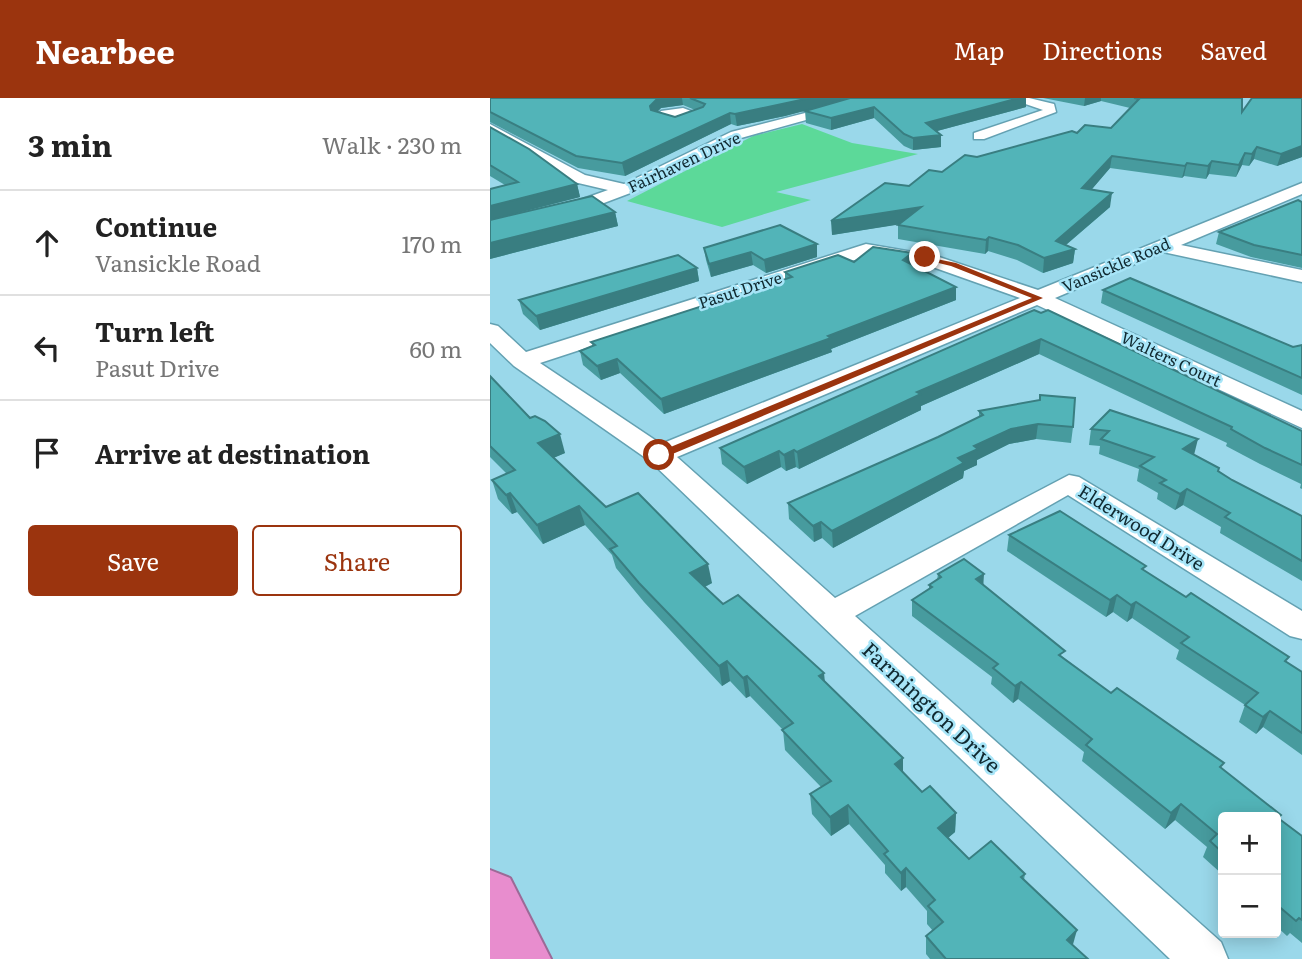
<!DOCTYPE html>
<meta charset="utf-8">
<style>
body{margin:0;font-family:Literata,serif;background:#f2f2f2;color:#222}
.controls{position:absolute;right:21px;bottom:21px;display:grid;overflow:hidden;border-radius:7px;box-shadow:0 4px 18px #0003}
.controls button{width:63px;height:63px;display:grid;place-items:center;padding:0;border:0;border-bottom:2px solid #e0e0e0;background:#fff;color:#222;font:35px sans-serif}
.stop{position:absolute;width:21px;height:21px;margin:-16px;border:5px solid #9b340e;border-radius:50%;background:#fff}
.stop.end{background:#9b340e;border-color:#fff;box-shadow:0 2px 7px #0008}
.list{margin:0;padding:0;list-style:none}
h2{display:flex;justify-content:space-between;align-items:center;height:91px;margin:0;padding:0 28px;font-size:30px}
h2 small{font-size:23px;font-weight:400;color:#767676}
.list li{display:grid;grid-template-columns:46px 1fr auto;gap:21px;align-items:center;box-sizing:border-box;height:105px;padding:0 28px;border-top:2px solid #e0e0e0}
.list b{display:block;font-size:26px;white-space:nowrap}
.list p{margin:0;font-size:23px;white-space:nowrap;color:#767676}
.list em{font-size:23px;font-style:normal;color:#767676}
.actions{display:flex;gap:14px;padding:21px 28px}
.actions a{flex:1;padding:16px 0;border:2px solid #9b340e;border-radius:7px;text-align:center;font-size:24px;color:#9b340e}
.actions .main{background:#9b340e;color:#fff}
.icon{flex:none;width:38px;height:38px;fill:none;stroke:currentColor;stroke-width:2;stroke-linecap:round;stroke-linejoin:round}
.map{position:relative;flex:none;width:812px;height:861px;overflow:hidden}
header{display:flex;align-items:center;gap:42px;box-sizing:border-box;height:98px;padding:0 35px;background:#9b340e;color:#fff}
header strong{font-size:33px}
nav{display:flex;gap:38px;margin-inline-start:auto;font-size:24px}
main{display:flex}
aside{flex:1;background:#fff}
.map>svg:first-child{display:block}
.green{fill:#5cd999}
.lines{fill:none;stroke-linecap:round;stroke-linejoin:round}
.street-casing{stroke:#64a1b2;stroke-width:3}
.highway-casing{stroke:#9c6a97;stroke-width:4}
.street{fill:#fff;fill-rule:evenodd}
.highway{fill:#e88dce;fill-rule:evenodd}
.wall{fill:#479b9e;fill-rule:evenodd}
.shaded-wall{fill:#397e81}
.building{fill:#52b4b8;stroke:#397e81;stroke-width:2}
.route{fill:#9b340e}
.labels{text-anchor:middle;stroke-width:5;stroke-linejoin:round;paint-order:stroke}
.far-street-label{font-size:16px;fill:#102930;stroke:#a7e5f8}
.street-label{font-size:18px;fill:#102930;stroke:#a7e5f8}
.near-street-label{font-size:21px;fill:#102930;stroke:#a7e5f8}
</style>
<header>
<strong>Nearbee</strong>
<nav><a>Map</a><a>Directions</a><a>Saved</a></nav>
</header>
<main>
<aside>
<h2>3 min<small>Walk · 230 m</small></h2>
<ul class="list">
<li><svg class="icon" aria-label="ahead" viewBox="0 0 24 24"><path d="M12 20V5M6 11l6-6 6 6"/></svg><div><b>Continue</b><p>Vansickle Road</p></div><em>170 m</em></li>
<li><svg class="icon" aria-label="left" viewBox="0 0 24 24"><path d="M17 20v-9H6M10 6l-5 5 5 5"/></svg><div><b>Turn left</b><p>Pasut Drive</p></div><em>60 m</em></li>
<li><svg class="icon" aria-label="arrive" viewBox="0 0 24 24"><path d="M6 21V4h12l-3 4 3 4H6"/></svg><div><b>Arrive at destination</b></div></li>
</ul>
<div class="actions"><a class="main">Save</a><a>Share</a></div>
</aside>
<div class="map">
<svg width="812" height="861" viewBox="0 0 812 861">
<rect width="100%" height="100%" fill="#9ad8ea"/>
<polygon class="green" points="312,26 362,45 428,56 286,94 321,102 232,129 137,103 263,38"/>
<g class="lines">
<g class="street-casing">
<g id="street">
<polygon points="374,0 395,0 251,40 143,94 90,114 0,135 0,125 79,106 118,92 84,84 0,36 0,26 95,77 134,86 241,34"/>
<polygon points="518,0 539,0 564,6 566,14 494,41 484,41 484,35 553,12"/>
<polygon points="193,10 214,18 187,28 164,21 171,13"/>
<path d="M812,85V96L691,147L812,172V184L673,154L565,200L812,313V330L547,207L187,359L345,500L579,377L589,379L812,513V541L800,538L578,397L365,518L731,844L738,861H680L160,363L24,268L0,245V226L8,228L36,254L376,146L446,158L548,192ZM377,158L437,167L530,200L171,346L50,265Z"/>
</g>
</g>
<g class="highway-casing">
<polygon id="highway" points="0,772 20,780 61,861 0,861"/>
</g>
<use href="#street" class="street"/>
<use href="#highway" class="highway"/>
</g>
<g class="wall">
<path d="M0,0H536V9L447,33L451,37V49L423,52L414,48L384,20L341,32L316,25L315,13L339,6L295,18L247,28L241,26L135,78L88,70L0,24ZM193,7L205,12L185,19L167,14L171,10Z"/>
<polygon points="553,0 752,0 752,14 812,0 812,59 787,68 764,61 759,68 752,67 746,79 719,76 716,81 694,78 692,80 620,70 601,92 620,109 576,147 585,151 583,165 553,175 527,162 498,153 495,156 408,141 408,127 410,126 342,137 419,88 487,59 587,35 621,30 640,10 611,3 594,8"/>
<polygon points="0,29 87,86 90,99 32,114 125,114 128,128 0,161 0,91 15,87 0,78"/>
<polygon points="812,104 812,170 761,159 726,146 729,134"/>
<polygon points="327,146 327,159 276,175 263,167 221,179 216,162 214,150"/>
<polygon points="422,155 422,166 466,189 466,202 341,251 342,254 174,316 130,275 111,282 93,267 90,253 103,248 101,244 295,181 295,174"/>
<polygon points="207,170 209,183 50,232 33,216 29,202"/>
<polygon points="613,192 803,249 812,247 812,297 611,205"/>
<polygon points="544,212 812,333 812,391 810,390 811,386 770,366 736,348 737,345 549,256 431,308 431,312 309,371 306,369 296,373 291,369 257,386 232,366 230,350"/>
<polygon points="0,278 75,355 63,360 116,409 222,485 215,489 233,506 335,583 413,660 413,674 432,694 466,715 465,734 458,740 479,761 535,776 534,782 583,847 598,861 440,861 436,856 436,838 443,833 437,826 437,813 416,789 411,793 395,775 395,767 359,726 341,738 322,716 320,696 331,689 295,652 293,632 260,598 256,600 240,583 232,588 154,504 126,470 122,457 95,427 53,446 27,414 22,416 8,401 2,382 17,376 0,359"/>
<polygon points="620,312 704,357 742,382 812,418 812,483 730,435 731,429 693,407 685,412 667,401 668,395 647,383 649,371 609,356 610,348 599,347 601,331"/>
<polygon points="489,313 583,329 581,345 546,341 519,346 487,362 487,367 474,373 473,380 343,450 332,440 324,444 299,421 298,405 448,339 489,319"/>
<polygon points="519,437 655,473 812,574 812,657 773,629 766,636 749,624 755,607 686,561 689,552 642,520 637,524 623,514 616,519 517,453"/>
<polygon points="448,476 493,487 574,560 621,595 732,671 789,721 812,738 812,845 800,835 797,838 786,828 786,719 733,719 733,777 713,759 717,749 685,722 675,731 592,663 594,654 528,601 523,605 501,586 502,579 422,518 422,502 439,491 439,487 447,482"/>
</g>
<g class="shaded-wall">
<polygon points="168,0 192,0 193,7 171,10 162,19 160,8"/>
<polygon points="320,0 364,0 295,18 247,28 245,16"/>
<polygon points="529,0 536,0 536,9 436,36 436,25"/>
<polygon points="595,0 611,0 611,3 594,8"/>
<polygon points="384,9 384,20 341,32 341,20"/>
<polygon points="240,15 241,26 135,78 132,65"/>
<polygon points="451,37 451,49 423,52 423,40"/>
<polygon points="812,48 812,59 787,68 791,56"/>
<polygon points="767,49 764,61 759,68 762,56"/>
<polygon points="755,55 752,67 746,79 749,67"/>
<polygon points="622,58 620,70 591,104 592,90"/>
<polygon points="722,63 719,76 716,81 718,68"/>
<polygon points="697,65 694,78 692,80 695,68"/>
<polygon points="87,86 90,99 0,122 0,108"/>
<polygon points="622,95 620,109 564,157 566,143"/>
<polygon points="431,109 431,123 342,137 341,123"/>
<polygon points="125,114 128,128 0,161 0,145"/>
<polygon points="499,139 498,153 495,156 496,142"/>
<polygon points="327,146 327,159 276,175 274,162"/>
<polygon points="585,151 583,165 553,175 554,160"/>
<polygon points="261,154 263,167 221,179 219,166"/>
<polygon points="422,155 421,167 413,162"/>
<polygon points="207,170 209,183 50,232 46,218"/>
<polygon points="466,189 466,202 341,251 342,254 174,316 171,301"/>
<polygon points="551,241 549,256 431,308 431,312 309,371 307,354 427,294"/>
<polygon points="127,261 130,275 111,282 107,268"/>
<polygon points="548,326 546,341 519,346 487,362 487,367 474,373 473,380 343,450 342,433 468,360 484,348 521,331"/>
<polygon points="70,336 75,355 54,364 48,345"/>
<polygon points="708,341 704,357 693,351"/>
<polygon points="304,352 306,369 296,373 294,357"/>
<polygon points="289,353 291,369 257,386 254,369"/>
<polygon points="697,391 693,407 685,412 690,396"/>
<polygon points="20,395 27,414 22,416 16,397"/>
<polygon points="89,408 95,427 53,446 47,427"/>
<polygon points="331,424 332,440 324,444 323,428"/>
<polygon points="218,466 222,485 204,494 200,475"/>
<polygon points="494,476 493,493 486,481"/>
<polygon points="627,497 623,514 616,519 620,502"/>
<polygon points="646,504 642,520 637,524 641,507"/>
<polygon points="237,563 240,583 232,588 229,568"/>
<polygon points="334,575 336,594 329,578"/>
<polygon points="257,578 260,598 256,600 253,580"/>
<polygon points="531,584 528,601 523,605 525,588"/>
<polygon points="780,613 773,629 766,636 773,619"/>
<polygon points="413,660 413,680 405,666"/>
<polygon points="691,706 685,722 675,731 681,715"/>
<polygon points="358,707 359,726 341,738 340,719"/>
<polygon points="466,715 465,734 447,749 448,730"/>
<polygon points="416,770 416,789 411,793 411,775"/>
<polygon points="587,832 582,850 577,842"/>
</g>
<g class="building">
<polygon points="0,0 168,0 160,8 161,12 185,19 213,9 215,6 200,0 320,0 245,16 240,15 132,65 86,58 0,14"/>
<polygon points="360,0 529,0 436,25 451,37 423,40 414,36 384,9 341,20 315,13"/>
<polygon points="644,0 752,0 752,14 762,0 812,0 812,48 791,56 767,49 762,56 755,55 749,67 722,63 718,68 697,65 695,68 622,58 592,90 622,95 566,143 585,151 554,160 528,147 499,139 496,142 408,127 431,109 341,123 395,85 419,88 439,72 452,74 475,57 487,59 582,33 587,35 595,27 621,30 649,1"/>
<polygon points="0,29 39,51 87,86 0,108 0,91 28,84 0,67"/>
<polygon points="102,98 125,114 0,145 0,122"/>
<polygon points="808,102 812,104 812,157 764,147 729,134"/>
<polygon points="290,127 327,146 274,162 261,154 219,166 214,150"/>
<polygon points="383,149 422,155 413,162 466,189 338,238 341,240 171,301 127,261 107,268 90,253 105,247 101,244 302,179 295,174 348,157 364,164"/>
<polygon points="188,157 207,170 46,218 29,202"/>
<polygon points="640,180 803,249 812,247 812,280 613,192"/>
<polygon points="544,212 551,215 558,212 812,333 812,367 775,350 741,331 742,329 551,241 427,294 431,296 307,354 304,352 294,357 289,353 254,369 230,350"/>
<polygon points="0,278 40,320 45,318 55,323 70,336 48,345 116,409 148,395 218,466 200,475 233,506 248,497 334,575 329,578 413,660 405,666 432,694 440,688 466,715 448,730 479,761 501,743 535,776 531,779 587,832 577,842 598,861 456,861 436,838 453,824 438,808 445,802 416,770 411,775 394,756 398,753 358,707 340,719 320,696 341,683 292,632 303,625 257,578 253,580 237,563 229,568 149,485 120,451 127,448 89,408 47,427 20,395 16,397 2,382 25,372 0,348"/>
<polygon points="550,297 585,300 583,329 548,326 521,331 484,348 488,351 468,360 474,365 342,433 331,424 323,428 298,405 448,339 493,317 489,313 550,302"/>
<polygon points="620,312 708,341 693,351 729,370 728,373 742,382 812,418 812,463 735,419 740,415 697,391 690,396 670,385 676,382 650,368 664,359 611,341 619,333 601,331"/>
<polygon points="570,413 656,468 652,471 696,499 701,495 799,559 795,563 812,574 812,635 780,613 773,619 755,607 768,595 691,545 699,539 646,504 641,507 627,497 620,502 519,437"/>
<polygon points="474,461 494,476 486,481 575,553 569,557 621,595 627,590 734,665 730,669 791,717 788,720 812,738 812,822 809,820 806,823 786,806 786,719 733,719 733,755 720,743 727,736 691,706 681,715 596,647 602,641 531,584 525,588 503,570 508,566 422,502 442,489 439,487 451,479 448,476"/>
</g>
<polygon class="route" points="432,158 466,165 553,200 173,360 166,360 166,355 542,200 461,168 432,161"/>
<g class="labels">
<g class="far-street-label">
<text transform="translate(194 64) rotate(-25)" y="6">Fairhaven Drive</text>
<text transform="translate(626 167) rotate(-23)" y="6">Vansickle Road</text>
<text transform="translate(250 192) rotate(-18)" y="6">Pasut Drive</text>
<text transform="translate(681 261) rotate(25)" y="6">Walters Court</text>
</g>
<g class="street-label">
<text transform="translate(651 430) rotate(32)" y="6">Elderwood Drive</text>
</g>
<g class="near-street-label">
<text transform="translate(441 610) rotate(43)" y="7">Farmington Drive</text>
</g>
</g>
</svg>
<div class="controls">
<button>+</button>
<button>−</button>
</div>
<div class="stop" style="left:169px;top:357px"></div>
<div class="stop end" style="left:435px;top:159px"></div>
</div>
</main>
